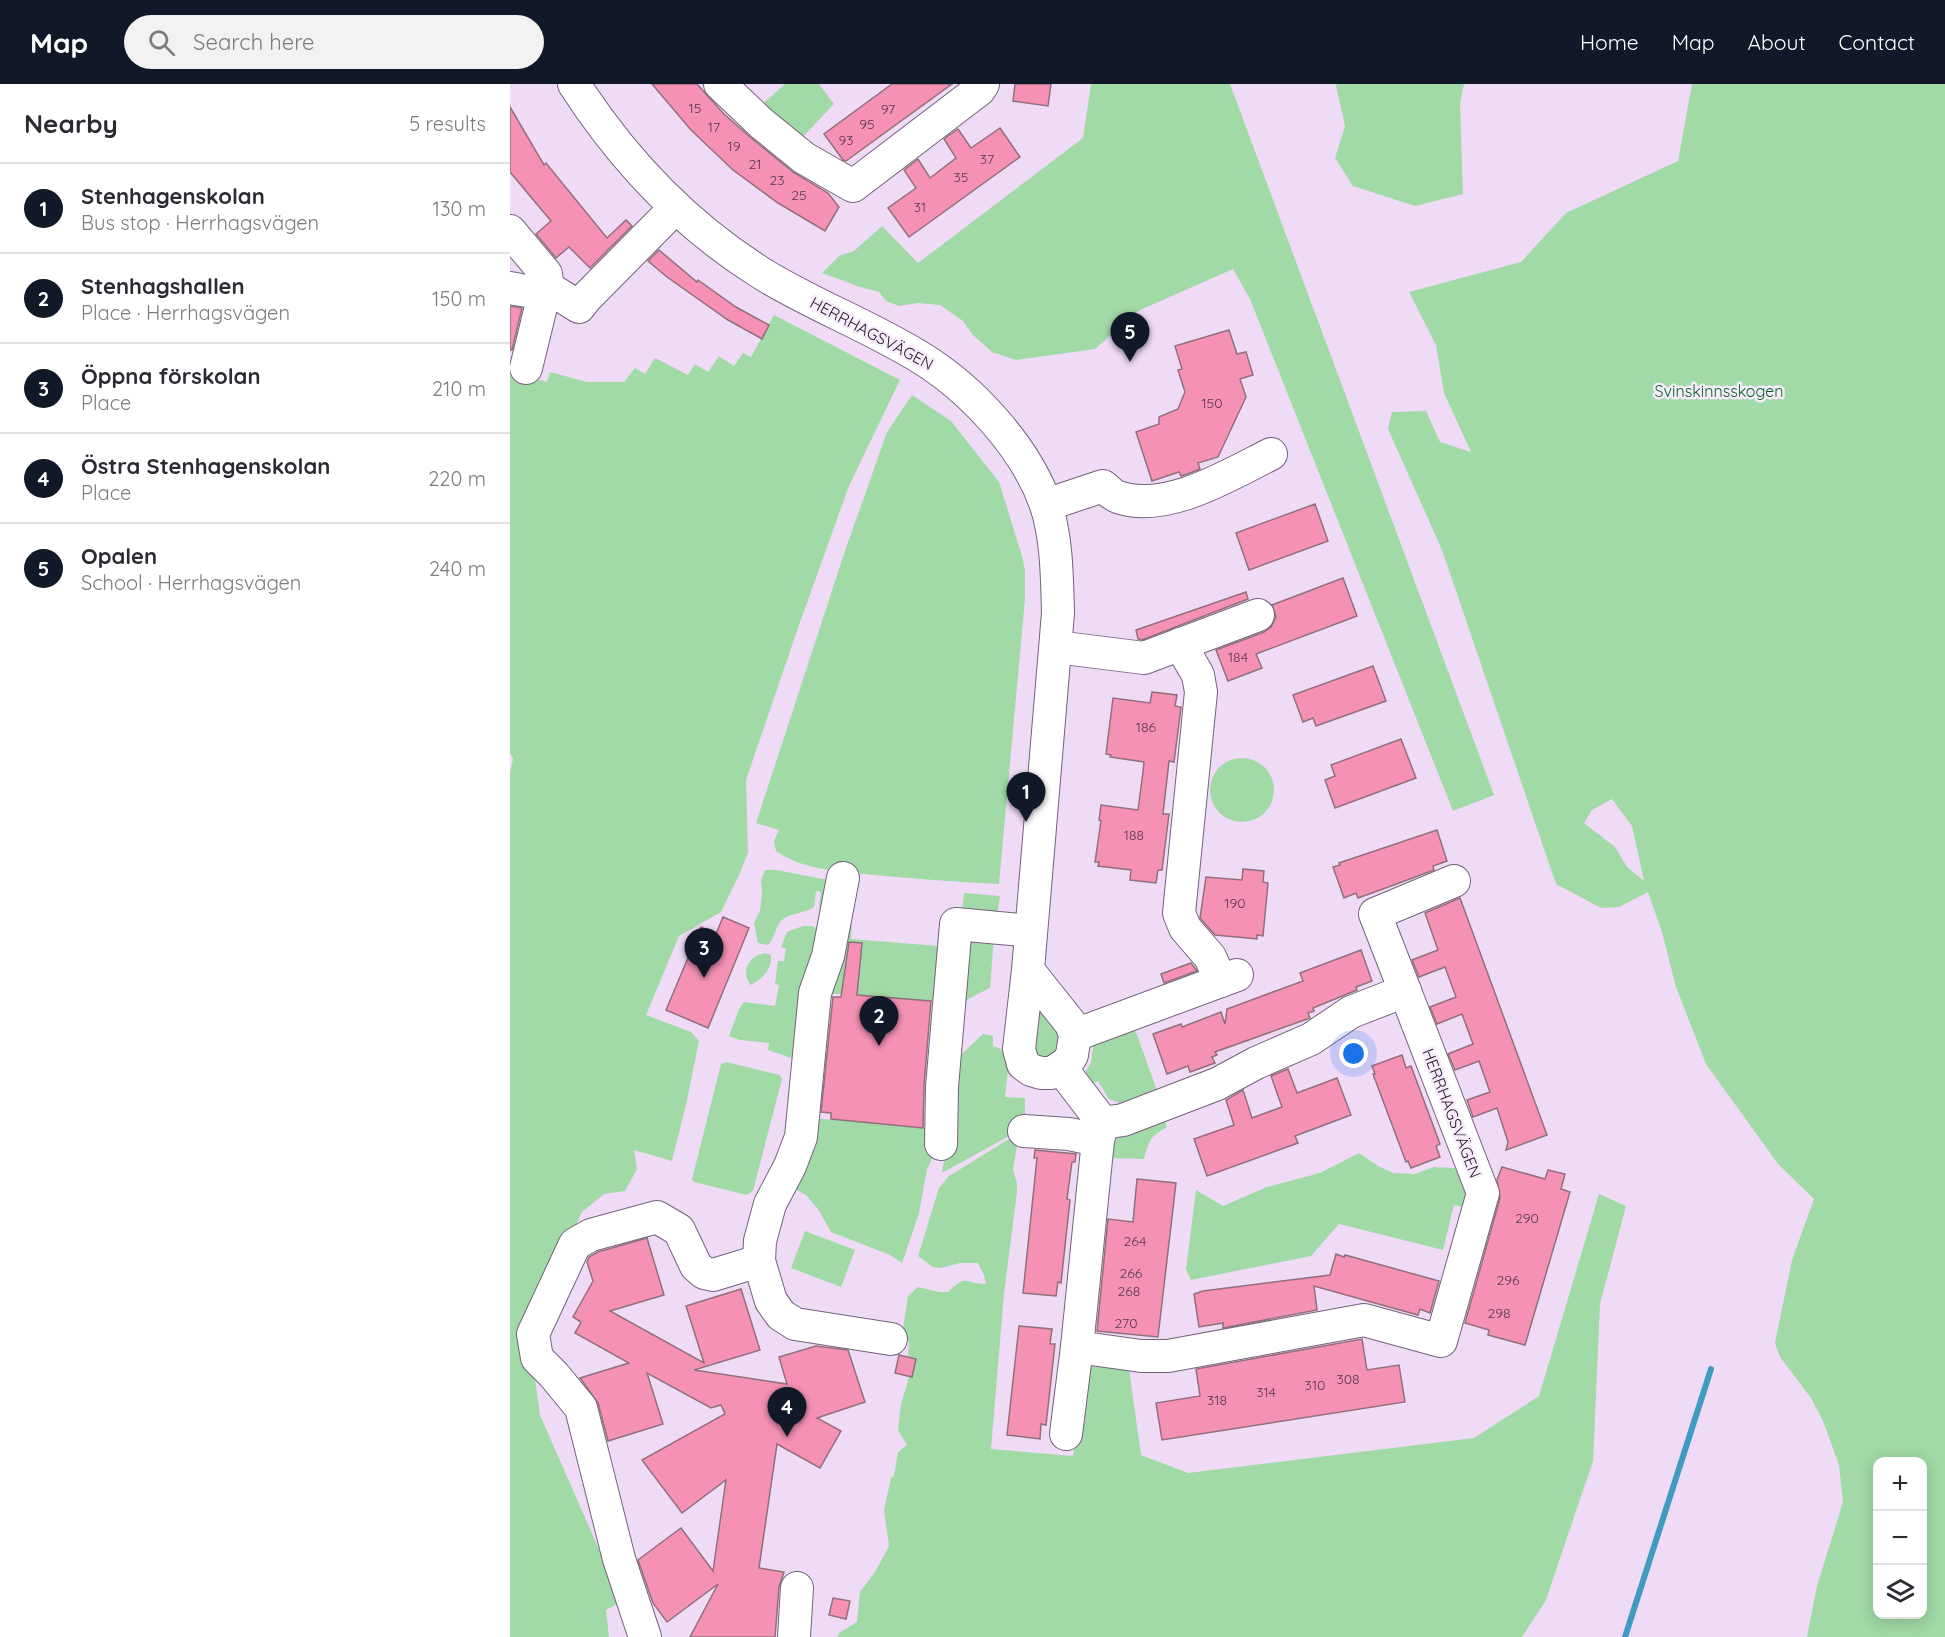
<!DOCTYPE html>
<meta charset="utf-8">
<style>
body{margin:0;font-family:Quicksand,sans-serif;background:#f2f2f3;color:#2b2b33}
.controls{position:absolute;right:18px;bottom:18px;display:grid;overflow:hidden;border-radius:12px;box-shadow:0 3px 15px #0003}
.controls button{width:54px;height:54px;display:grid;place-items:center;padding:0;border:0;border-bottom:2px solid #e1e1e2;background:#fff;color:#2b2b33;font:30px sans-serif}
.you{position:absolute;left:844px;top:970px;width:21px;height:21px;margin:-15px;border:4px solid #fff;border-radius:50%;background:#1a73e8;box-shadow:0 0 0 9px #1a73e833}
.badge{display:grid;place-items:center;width:39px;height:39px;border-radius:50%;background:#111827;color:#fff;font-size:20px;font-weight:700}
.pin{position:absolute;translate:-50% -50px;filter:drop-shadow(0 2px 3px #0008)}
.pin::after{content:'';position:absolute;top:32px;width:21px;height:18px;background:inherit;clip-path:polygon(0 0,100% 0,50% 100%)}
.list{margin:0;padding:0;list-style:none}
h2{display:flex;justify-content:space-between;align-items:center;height:78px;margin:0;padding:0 24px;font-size:26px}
h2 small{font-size:20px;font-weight:400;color:#7c7c81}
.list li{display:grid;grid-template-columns:39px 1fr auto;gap:18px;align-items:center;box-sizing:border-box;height:90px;padding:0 24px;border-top:2px solid #e1e1e2}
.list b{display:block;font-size:22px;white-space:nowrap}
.list p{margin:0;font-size:20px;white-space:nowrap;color:#7c7c81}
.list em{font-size:20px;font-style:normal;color:#7c7c81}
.icon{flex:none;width:33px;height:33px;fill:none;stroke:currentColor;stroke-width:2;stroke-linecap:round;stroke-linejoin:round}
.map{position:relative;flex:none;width:1435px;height:1553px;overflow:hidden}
header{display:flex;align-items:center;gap:36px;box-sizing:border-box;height:84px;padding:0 30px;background:#111827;color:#fff}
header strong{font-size:28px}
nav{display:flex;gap:33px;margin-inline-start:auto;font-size:21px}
.search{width:420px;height:54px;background:#f2f2f3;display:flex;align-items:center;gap:15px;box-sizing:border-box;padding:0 21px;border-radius:33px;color:#7c7c81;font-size:22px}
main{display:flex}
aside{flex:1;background:#fff}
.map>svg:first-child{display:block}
.green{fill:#a1d9a7;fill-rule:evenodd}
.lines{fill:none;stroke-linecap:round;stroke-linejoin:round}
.stream{stroke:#3f9cc0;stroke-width:6}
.building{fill:#f591b5;stroke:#91707b;stroke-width:1.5}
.minor-casing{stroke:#74627b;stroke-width:34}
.minor{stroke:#fff;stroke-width:32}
.labels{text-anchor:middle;stroke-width:5;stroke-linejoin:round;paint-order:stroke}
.number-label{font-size:14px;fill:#583a4a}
.street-label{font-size:16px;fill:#241d27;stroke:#f8ebfc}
.park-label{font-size:16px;fill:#086424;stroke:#f8ebfc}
</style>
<header>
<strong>Map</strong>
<div class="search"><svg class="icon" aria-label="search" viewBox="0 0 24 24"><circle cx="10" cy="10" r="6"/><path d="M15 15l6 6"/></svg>Search here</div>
<nav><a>Home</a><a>Map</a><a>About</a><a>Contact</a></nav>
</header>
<main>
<aside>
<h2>Nearby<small>5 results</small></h2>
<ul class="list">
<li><span class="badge">1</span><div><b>Stenhagenskolan</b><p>Bus stop · Herrhagsvägen</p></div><em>130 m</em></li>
<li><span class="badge">2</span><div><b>Stenhagshallen</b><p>Place · Herrhagsvägen</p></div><em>150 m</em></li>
<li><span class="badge">3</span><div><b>Öppna förskolan</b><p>Place</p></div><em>210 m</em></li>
<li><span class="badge">4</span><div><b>Östra Stenhagenskolan</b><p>Place</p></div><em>220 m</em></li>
<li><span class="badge">5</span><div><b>Opalen</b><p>School · Herrhagsvägen</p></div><em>240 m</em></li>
</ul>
</aside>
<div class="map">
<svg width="1435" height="1553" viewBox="0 0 1435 1553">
<rect width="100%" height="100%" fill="#f0dbf7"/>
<g class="green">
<polygon points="275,0 309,0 324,20 287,59 248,24"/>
<polygon points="581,0 720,0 984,711 943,727 740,215 723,185 628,227 585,265 506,276 482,268 463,251 453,237 430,221 408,219 389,222 376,217 369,208 350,203 312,189 329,172 344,167 372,142 408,179 573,54"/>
<polygon points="827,0 954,0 950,19 953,110 905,122 843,102 825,74 835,42 826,2"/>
<path d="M1182,0H1435V1553H1297L1307,1502L1333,1418L1329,1381L1313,1337L1301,1314L1270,1273L1265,1259L1282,1176L1304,1115L1268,1080L1196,980L1166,903L1152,848L1138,808L1109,823L1091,824L1046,800L932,466L878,345L882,328L916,327L930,358L961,368L934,309L926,261L899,208L1011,178L1056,129L1168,77ZM1102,715L1122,742L1134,797L1117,783L1105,763L1074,739L1082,726ZM1368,1378H1412V1530H1368Z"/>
<polygon points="264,231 390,296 339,402 289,541 236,696 238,769 229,791 211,828 169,852 136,931 181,948 189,957 176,1021 162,1077 124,1066 127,1085 115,1107 94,1110 72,1128 18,1245 30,1331 91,1470 107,1520 96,1526 99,1553 0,1553 0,689 3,675 0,669 0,292 19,293 37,298 40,288 77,298 114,298 125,284 135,290 145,274 178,291 185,280 198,288 209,272 224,282 233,269 241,273"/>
<path d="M402,311L441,337L489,398L512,472L515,486V515L489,800C447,798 406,795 364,791C330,787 295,787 266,767L264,757L269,746L246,739L335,467L377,348Z"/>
<circle cx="732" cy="706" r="32"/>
<path d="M255,786H266L324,797L311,826L309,823L311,808L306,807L304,823C295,830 281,828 272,836C265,842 265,854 258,861L248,859L244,839L250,827L252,810L251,796Z"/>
<polygon points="454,809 490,812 487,832 452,828"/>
<polygon points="342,841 341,855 429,862 432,918 316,909 336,845"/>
<polygon points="293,842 303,842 315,855 284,975 258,966 259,959 230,956 219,952 229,925 234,918 265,922 269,901 265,900 268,877 274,877 276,865 271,863 277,848"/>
<polygon points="449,851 484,853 480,904 460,914 451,922"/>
<path d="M255,869L261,871C262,886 253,894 241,901C229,888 240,871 255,869Z"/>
<polygon points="528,915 549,935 551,974 531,974 526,969"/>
<polygon points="623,940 649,1012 612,1024 610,1019 599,1015 588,997 576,1003 571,995 581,979 584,955"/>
<polygon points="473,950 483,952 483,962 491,965 498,986 495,1013 515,1014 515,1043 432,1089 438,1048 439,982"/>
<polygon points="216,978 270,991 272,995 243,1107 237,1111 184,1098 182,1095 211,980"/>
<path d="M653,1029L657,1043C641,1052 639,1056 634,1075L595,1074L598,1056Z"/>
<path d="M302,1034L414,1044L425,1047C425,1059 424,1075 417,1085L409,1129L392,1179L380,1171L321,1148L308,1125L296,1111L285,1105Z"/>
<path d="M509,1049L503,1086L507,1099V1108L494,1210L481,1365L563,1372L577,1282L619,1285L631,1371L678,1389L964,1354L1029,1312L1089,1110L1116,1122L1090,1220L1083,1377L1036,1516L1012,1553H328L329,1549L347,1538L350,1508L365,1488L379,1462L374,1426L381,1394L384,1392L388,1368L397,1361L388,1346L391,1320L402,1283L398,1271L399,1259L392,1251L398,1212L408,1203L429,1208H438C458,1189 454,1200 476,1200L474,1191L468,1179H450L431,1184L423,1183L408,1172L429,1104L439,1092Z"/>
<path d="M849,1069L868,1082L883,1089L905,1090L924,1083L945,1084C951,1098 959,1111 962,1125L944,1121L933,1166L829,1140L801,1172L681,1196L676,1185L686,1106L713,1122L757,1103L810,1089Z"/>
<polygon points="295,1147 345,1166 331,1203 281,1184"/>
</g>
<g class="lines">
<polyline class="stream" points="1115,1553 1201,1285"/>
</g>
<g class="building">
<polygon points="142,0 187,0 214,30 240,53 283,88 318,109 329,123 315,147 268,119 223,86 181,46"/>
<polygon points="382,0 442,0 336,77 333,76 314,50"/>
<polygon points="505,0 541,0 538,22 503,17"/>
<polygon points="0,23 34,81 36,79 97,154 116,136 122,142 80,184 59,163 46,174 26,150 41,137 0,88"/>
<polygon points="490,44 510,73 399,153 378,124 406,104 394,86 408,75 420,94 446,74 434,55 448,45 461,64"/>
<polygon points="149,166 187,198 188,196 226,223 259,241 252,255 218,236 157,193 138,177"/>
<polygon points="0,222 12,224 2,266 0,266"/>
<polygon points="719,246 727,270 736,268 743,291 730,295 736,313 708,373 688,379 690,385 680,389 671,392 669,388 642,397 626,348 649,340 649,333 668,325 675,308 668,286 672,285 665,262"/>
<polygon points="805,420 818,457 739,486 726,449"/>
<polygon points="833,494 847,532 746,570 752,584 718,597 706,566 754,548 761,543 766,533 762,521"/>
<polygon points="736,508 738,515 632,556 628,555 626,546"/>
<polygon points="863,582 876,617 806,642 803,634 793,638 783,611"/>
<polygon points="642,608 667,611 665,622 671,623 664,678 659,677 653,730 659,730 652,786 648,786 646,799 620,796 621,786 588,782 589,778 585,778 591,737 589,736 591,721 628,726 633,688 634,678 600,673 601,671 596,670 603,614 640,619"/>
<polygon points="891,655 906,694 825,724 815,696 825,692 821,681"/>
<polygon points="927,746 937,777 923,782 924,786 881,802 848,814 846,809 834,814 823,783 830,781 829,779"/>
<polygon points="733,785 754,787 753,798 758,799 753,852 747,851 747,855 705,851 690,834 696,793 732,796"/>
<polygon points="950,814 1037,1051 996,1066 998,1058 987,1024 963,1033 957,1016 980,1008 969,977 945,986 938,970 963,960 952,930 927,940 920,923 946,913 935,883 909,893 902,876 928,866 915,829"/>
<polygon points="213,833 239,844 198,944 156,926 191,843 206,850"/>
<polygon points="339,858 352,859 347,911 421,917 414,1001 413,1044 321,1035 321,1029 311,1028 323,913 331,913"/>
<polygon points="851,866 862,897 846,903 847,906 803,924 804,927 798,929 800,934 705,968 707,971 702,973 705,979 680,988 678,982 657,990 643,950 671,940 672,943 711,928 715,940 717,925 793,897 790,889"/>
<polygon points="681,879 687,887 654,899 651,890"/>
<polygon points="892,971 896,984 901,982 930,1060 926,1062 930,1073 901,1084 898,1077 896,1078 863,990 865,990 862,982"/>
<polygon points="778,985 787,1009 827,994 841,1031 785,1052 788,1059 697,1092 684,1055 724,1041 716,1016 733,1006 742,1034 772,1023 761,992"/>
<polygon points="525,1066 566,1070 565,1078 562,1078 557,1115 560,1116 551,1199 548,1198 546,1212 513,1209 527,1074 524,1074"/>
<polygon points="992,1083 1035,1095 1038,1086 1055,1090 1051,1105 1060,1108 1015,1261 978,1251 979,1246 955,1239 990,1114 987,1096"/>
<polygon points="627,1095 666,1099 648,1253 587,1247 598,1135 623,1138"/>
<polygon points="137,1154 154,1211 100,1227 194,1279 176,1222 231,1205 250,1266 184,1286 277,1300 269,1273 306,1262 338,1266 355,1318 307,1334 331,1347 310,1384 267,1360 249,1484 274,1488 269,1503 265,1553 180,1553 208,1500 157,1538 143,1519 128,1476 171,1444 203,1487 216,1396 172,1429 132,1376 215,1330 211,1321 201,1324 137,1289 153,1340 98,1357 88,1319 70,1294 119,1279 65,1249 71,1238 63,1233 83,1197 77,1178 79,1173 88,1168"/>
<polygon points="826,1170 834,1173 835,1171 929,1197 920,1229 910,1225 908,1231 804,1202 807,1226 713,1244 713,1239 689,1243 684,1210 693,1207 820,1191"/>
<polygon points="509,1242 542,1245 540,1260 545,1260 536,1341 531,1340 530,1355 497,1351"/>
<polygon points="852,1255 857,1286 889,1281 895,1318 652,1356 646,1319 690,1312 686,1285"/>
<polygon points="389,1271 406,1275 402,1293 385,1289"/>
<polygon points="323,1514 340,1517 336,1535 319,1531"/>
</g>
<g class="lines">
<g class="minor-casing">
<g id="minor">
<path d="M64,0C113,76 175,141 251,189C301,220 357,241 408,272C461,304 515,362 536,421C547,455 547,494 548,529L518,886L509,965L513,980L521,986L531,989H542L557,979L562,971L565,951L561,940L518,886"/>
<polyline points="210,0 251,39 294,74 343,102 469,6 473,0"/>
<polyline points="0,147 36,190 37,198 16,284"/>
<polyline points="37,203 69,223 76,214 165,124"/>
<path d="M0,204C13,206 26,211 37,203"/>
<path d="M536,421L593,402C597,405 602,411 608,413C656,430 719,391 761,370"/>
<polyline points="670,560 688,591 691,608 669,829 675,844 700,873 711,897"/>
<polyline points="546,563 634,574 748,531"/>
<polyline points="895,907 865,830 944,797"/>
<polyline points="565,951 727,891"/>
<polyline points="551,984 593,1039 588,1056 567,1263 631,1272 658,1272 854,1236 931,1257 973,1109 895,907 841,928 801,955 746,979 707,1000 613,1036 593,1039"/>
<polyline points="514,1047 559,1050 588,1056"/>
<polyline points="431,1060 432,1003 446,840 521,847"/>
<polyline points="249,1177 250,1157 260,1120 280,1082 291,1053 305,909 318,872 333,794"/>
<polyline points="556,1350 567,1263"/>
<polyline points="135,1553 109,1475 71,1324 44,1291 27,1274 23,1250 65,1160 81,1151 147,1133 169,1146 186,1182 194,1189 203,1191 249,1177 261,1217 271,1231 285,1240 381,1255"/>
<polyline points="284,1553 287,1504"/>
</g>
</g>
<use href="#minor" class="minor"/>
</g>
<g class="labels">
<g class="number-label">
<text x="185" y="29">15</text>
<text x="378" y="30">97</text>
<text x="357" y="45">95</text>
<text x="204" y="48">17</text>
<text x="336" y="61">93</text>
<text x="224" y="67">19</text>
<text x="477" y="80">37</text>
<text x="245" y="85">21</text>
<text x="451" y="98">35</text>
<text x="267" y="101">23</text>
<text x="289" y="116">25</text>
<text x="410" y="128">31</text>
<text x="702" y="324">150</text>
<text x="728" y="578">184</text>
<text x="636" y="648">186</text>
<text x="624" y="756">188</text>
<text x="725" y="824">190</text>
<text x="1017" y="1139">290</text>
<text x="625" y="1162">264</text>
<text x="621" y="1194">266</text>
<text x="998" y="1201">296</text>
<text x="619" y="1212">268</text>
<text x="989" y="1234">298</text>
<text x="616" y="1244">270</text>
<text x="838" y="1300">308</text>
<text x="805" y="1306">310</text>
<text x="756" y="1313">314</text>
<text x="707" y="1321">318</text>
</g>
<g class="street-label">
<text transform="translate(362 249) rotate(28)" y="6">HERRHAGSVÄGEN</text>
<text transform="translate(942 1029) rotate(69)" y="6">HERRHAGSVÄGEN</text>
</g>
<g class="park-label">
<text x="1209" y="313">Svinskinnsskogen</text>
</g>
</g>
</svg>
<div class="controls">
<button>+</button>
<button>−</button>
<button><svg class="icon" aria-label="layers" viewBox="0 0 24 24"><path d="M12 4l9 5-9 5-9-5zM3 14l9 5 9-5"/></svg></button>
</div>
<div class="you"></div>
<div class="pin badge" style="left:516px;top:738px">1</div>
<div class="pin badge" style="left:369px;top:962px">2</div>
<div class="pin badge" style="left:194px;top:894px">3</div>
<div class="pin badge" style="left:277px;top:1353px">4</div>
<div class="pin badge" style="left:620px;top:278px">5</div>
</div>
</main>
